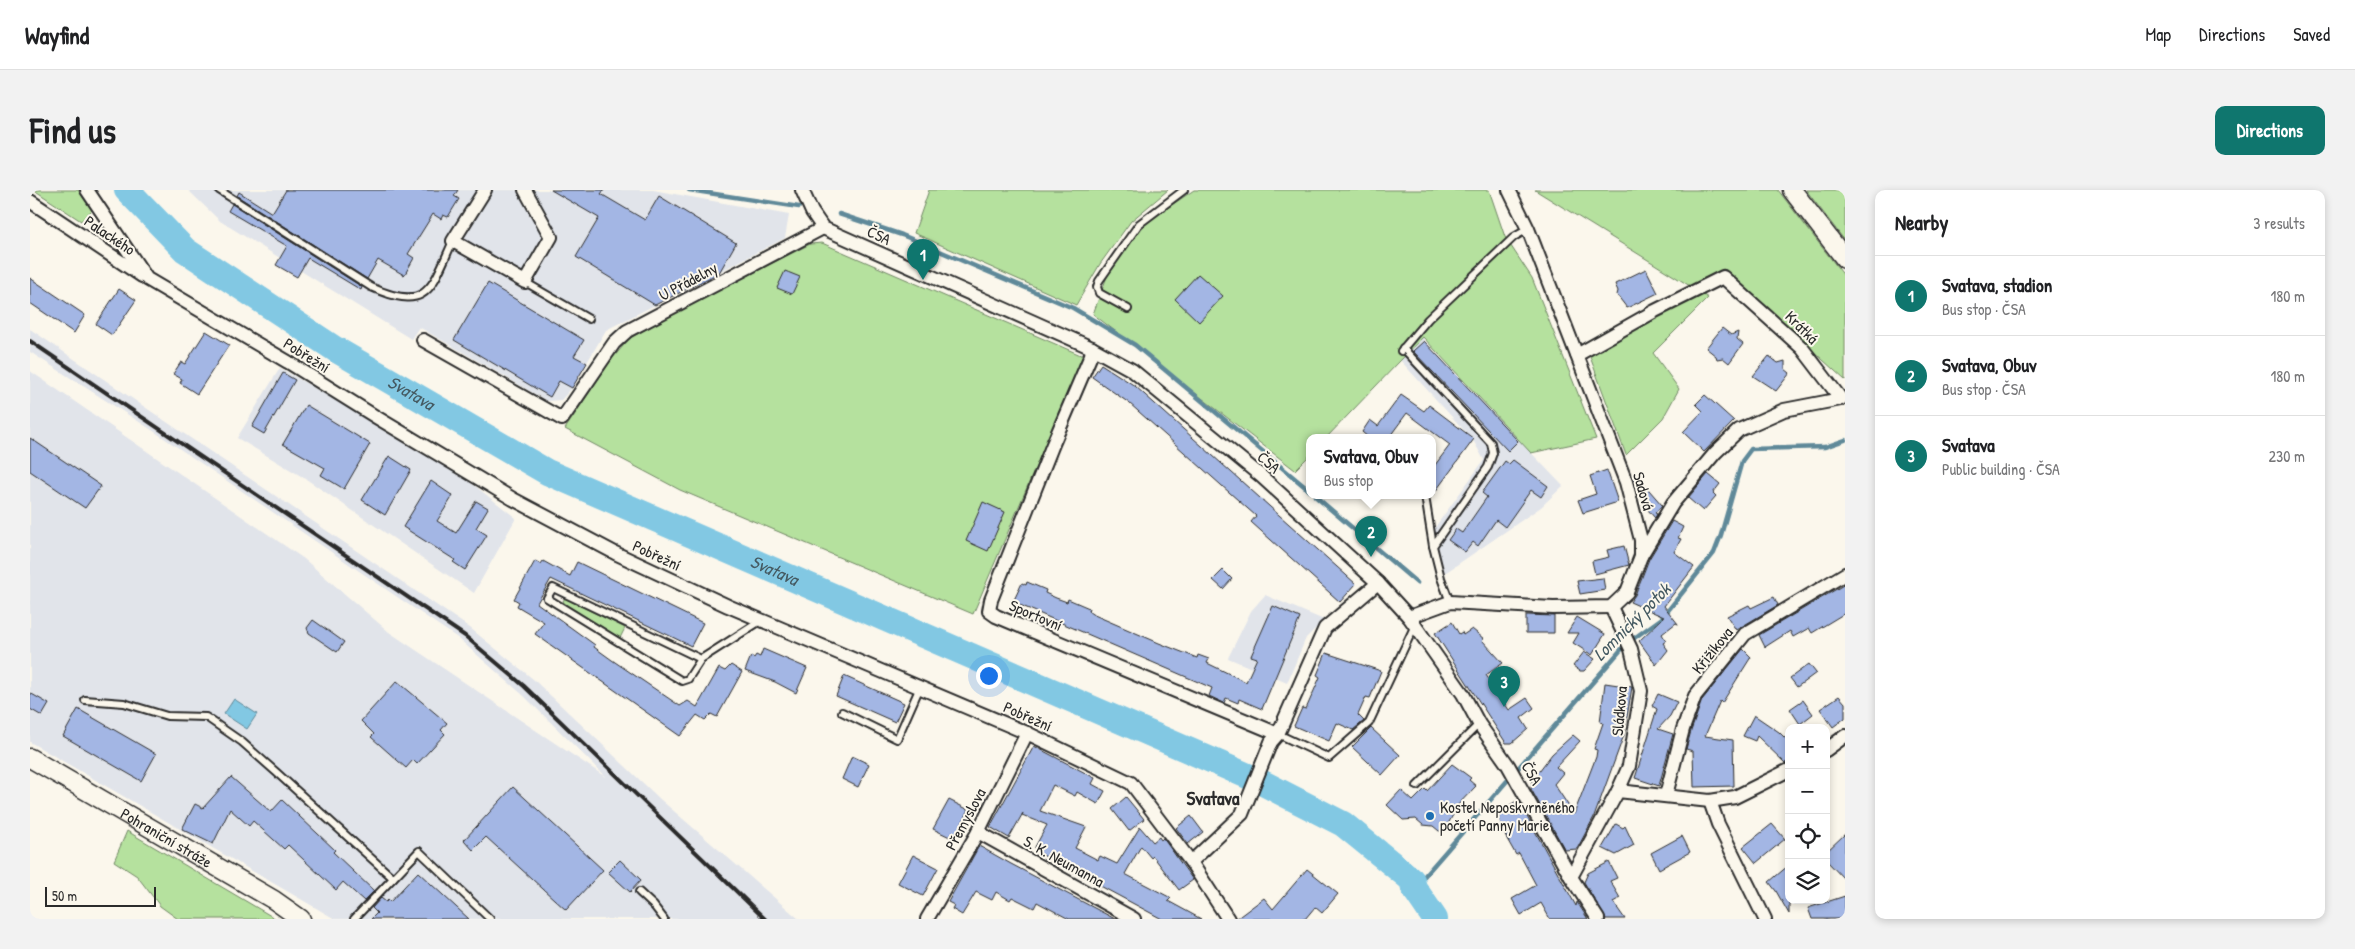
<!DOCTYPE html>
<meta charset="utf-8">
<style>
body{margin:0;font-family:"Patrick Hand",sans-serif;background:#f2f2f2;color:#202124}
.controls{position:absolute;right:15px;bottom:15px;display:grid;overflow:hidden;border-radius:10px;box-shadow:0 2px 8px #0003}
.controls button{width:45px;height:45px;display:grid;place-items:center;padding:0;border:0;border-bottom:1px solid #e0e0e0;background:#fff;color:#202124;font:25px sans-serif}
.scale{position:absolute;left:15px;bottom:12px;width:111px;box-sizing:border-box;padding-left:5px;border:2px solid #2b2b2b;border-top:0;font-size:14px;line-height:18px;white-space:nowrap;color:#2b2b2b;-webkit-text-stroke:4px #fbf7ec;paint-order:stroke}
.you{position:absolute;left:958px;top:485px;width:18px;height:18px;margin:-12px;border:4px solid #fff;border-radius:50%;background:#1a73e8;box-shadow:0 0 0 8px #1a73e833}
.badge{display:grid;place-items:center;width:32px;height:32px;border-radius:50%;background:#0f766e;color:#fff;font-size:16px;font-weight:700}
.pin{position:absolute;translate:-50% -41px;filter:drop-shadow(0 1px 2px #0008)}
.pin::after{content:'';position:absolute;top:26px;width:18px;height:15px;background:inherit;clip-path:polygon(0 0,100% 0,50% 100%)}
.popup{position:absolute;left:1276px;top:244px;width:130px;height:65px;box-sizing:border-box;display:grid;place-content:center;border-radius:10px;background:#fff;filter:drop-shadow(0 1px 4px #0005);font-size:16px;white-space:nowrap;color:#757577}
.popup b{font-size:19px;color:#202124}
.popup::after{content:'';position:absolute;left:50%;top:100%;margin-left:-10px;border:10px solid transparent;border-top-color:#fff}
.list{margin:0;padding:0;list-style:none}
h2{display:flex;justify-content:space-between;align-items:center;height:65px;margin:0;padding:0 20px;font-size:21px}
h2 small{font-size:16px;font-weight:400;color:#757577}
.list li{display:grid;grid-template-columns:32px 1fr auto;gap:15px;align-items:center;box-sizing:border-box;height:80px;padding:0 20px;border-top:1px solid #e0e0e0}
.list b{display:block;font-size:19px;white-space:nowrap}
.list p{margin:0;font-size:16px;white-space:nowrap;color:#757577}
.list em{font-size:16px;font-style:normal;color:#757577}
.icon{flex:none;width:28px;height:28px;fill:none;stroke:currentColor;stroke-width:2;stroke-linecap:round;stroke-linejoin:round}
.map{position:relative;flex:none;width:1815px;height:729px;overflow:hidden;border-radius:10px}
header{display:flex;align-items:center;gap:30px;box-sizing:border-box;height:70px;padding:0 25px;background:#fff;border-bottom:1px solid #e0e0e0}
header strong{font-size:24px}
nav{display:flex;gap:28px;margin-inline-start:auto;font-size:18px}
.intro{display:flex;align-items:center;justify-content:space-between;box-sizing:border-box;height:120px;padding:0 30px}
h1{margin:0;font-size:35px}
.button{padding:12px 22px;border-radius:10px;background:#0f766e;color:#fff;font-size:18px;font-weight:700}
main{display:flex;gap:30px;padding:0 30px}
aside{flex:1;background:#fff;border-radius:10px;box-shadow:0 2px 8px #0003}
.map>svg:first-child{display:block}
.built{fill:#e1e4ea}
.green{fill:#b5e19e;stroke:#708664}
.water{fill:#82c8e3;stroke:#5f8999}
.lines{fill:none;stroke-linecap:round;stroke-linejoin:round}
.stream{stroke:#5f8999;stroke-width:4.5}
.river{stroke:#82c8e3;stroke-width:26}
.building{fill:#a3b6e4;stroke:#2b2b2b}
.lane-casing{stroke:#2b2b2b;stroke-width:10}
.street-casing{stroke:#2b2b2b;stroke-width:16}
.secondary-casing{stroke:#2b2b2b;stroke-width:21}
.lane{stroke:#fbf7ec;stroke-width:6}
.street{stroke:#fbf7ec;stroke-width:12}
.secondary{stroke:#fbf7ec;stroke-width:18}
.rail{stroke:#2b2b2b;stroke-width:4}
.poi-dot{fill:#1f6fb2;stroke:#fbf7ec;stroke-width:2}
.labels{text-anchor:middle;stroke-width:4;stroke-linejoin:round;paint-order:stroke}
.street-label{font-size:16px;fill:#2b2b2b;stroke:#fbf7ec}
.poi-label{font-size:16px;fill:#2b2b2b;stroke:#fbf7ec;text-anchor:start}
.water-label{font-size:18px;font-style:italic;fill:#455a62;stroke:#fbf7ec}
.quarter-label{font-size:19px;font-weight:bold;fill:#2b2b2b;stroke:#fbf7ec}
</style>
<header>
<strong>Wayfind</strong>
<nav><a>Map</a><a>Directions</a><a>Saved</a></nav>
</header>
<div class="intro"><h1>Find us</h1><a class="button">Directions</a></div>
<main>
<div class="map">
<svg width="1815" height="729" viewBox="0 0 1815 729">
<rect width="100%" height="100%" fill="#fbf7ec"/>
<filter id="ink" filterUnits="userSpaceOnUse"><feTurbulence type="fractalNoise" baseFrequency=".02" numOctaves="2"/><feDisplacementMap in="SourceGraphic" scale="10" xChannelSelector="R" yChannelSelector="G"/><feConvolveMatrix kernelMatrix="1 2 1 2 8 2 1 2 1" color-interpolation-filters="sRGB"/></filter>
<g filter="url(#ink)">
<g class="built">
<polygon points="158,0 623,0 759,25 755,48 576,140 542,198 531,210 517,211 389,137 381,149 190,31"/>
<polygon points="0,139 440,438 503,489 631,610 769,729 305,729 0,552 0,181 274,369 359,442 577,588 493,505 429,449 125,242 0,162"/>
<polygon points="1393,147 1394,151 1533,296 1511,317 1412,385 1403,340 1454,270 1443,250 1370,170"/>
<polygon points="250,178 422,278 486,328 444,403 276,289 207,248"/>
<polygon points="1235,405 1294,430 1276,448 1257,493 1198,468 1221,421"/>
</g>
<g class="green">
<polygon points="4,0 48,0 62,20 51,31"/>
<polygon points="899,0 1138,0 1101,31 1070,74 1046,115 884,43"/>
<polygon points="1164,0 1459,0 1475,47 1502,88 1566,249 1501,263 1393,147 1296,248 1280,248 1280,265 1265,280 1063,124 1078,84 1115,33"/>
<polygon points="1505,0 1748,0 1815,87 1815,190 1696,82 1660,96"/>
<polygon points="1776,0 1815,0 1815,51"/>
<polygon points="792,53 1053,166 943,424 650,300 535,239 582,169 599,149 633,129 780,54"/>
<polygon points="1669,102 1678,108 1623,163 1649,199 1633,228 1596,265 1559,164"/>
<polygon points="535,408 595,438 590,448 535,415 533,411"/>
<polygon points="97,641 246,729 148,729 130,716 107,686 84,671"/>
</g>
<polygon class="water" points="204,509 227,524 217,539 194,524"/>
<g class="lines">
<g class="stream">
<polyline points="659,0 769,17"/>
<polyline points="809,24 872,45 1043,118 1105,155 1280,301"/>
<polyline points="1285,306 1387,393"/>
<polyline points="1384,698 1596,454 1632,428 1684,363 1691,345 1712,271 1721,259 1795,257 1815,250"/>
</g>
<path class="river" id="s1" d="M97,0L155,60L305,159L517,282L1227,590L1313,634L1382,690L1384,698L1405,729"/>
</g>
<g class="building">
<polygon points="256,0 428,0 424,6 429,9 418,27 413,25 411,29 403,24 378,64 384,68 375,84 374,85 348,70 337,89 207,6 209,2 242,23"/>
<polygon points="521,0 574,0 571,4 615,30 629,6 706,53 689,83 625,115 546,67 569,28"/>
<polygon points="202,14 332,97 331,100 278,68 267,87 246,75 257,56 198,21"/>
<polygon points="1616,79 1628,103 1597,118 1587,105 1588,101 1585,94"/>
<polygon points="755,81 770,87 762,104 747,98"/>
<polygon points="1168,84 1193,106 1169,132 1145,109"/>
<polygon points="0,88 55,125 44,143 0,113"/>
<polygon points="458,93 554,150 544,166 557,173 542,198 529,191 520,207 424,150"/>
<polygon points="89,99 106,110 82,145 66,134"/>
<polygon points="1692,138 1701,145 1708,142 1707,149 1713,154 1699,173 1693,168 1687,169 1686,166 1676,158"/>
<polygon points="176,141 199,155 167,204 150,193 152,189 143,184 151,172 155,174"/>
<polygon points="1394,151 1488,251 1478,261 1383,161"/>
<polygon points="1739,166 1748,173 1755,171 1755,179 1760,183 1746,201 1723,186"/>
<polygon points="1071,174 1105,196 1326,394 1310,412 1221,332 1226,326 1191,295 1099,213 1062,187"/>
<polygon points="253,183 265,190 234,244 222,237"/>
<polygon points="1371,205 1394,221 1399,215 1444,249 1402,306 1402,279 1420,255 1377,223 1360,246 1363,248 1339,248 1332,242 1340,230 1348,236"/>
<polygon points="1675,205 1704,231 1674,262 1653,242 1673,221 1666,214"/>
<polygon points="276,215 340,254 314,299 291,285 295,278 253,254"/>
<polygon points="0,248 71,296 55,318 0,281"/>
<polygon points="359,266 381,280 355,325 332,310"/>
<polygon points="1483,270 1518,296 1511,307 1501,300 1475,337 1466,330 1448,356 1443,352 1435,362 1418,350 1426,339 1432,343 1457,307 1452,303 1475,271 1479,274"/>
<polygon points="1577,280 1588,312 1553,323 1548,310 1566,304 1560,286"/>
<polygon points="1678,284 1690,294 1683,303 1686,306 1673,321 1658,308"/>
<polygon points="1606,285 1632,315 1625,323 1627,324 1625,328 1618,320 1603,287"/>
<polygon points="401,291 423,306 407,331 426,343 446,311 458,318 446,338 457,345 435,380 423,372 425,370 373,337"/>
<polygon points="953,312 975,322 958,361 936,351"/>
<polygon points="1642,331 1653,337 1648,348 1651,349 1644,362 1664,377 1634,416 1648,434 1646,433 1632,444 1636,451 1633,453 1638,460 1626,475 1609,451 1634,427 1600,412 1605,405 1619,369"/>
<polygon points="1594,356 1599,375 1565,384 1562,371 1579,367 1577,360"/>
<polygon points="505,371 511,374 513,371 540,386 547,372 673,433 661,456 521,389 507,413 565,455 564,457 582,470 650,516 658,511 667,517 689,478 695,481 701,475 712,482 687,527 681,524 675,530 667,525 650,546 505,444 514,432 487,416 489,412 484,409"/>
<polygon points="1193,380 1202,389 1193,399 1183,390"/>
<polygon points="1573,388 1575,400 1550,404 1547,391"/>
<polygon points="997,392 1016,400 1015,403 1026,408 1037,412 1038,409 1059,418 1058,421 1062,424 1129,453 1167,468 1168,465 1179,469 1177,473 1216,492 1227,468 1221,466 1243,416 1270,428 1232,519 1209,509 1208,513 1196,508 1194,513 1179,506 1182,498 983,412 992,393 996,395"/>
<polygon points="1815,394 1815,423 1782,443 1779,438 1763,447 1760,441 1735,457 1729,445"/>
<polygon points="1744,407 1748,415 1706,440 1697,426 1719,415 1721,418"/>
<polygon points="1496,425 1524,426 1524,443 1496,443"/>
<polygon points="1547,427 1575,444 1562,465 1543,453 1549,443 1537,443"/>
<polygon points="283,430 314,452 307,462 279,443 277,438"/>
<polygon points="1422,432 1429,444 1432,442 1433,445 1442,439 1454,449 1452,450 1473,473 1456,485 1479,520 1497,508 1504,518 1491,528 1498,539 1482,553 1476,553 1405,443"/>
<polygon points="733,459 777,478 766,503 745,492 715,481 721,466 724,468 726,465 730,467"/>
<polygon points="1713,459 1721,467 1692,513 1690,511 1675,546 1703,550 1704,596 1664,597 1663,561 1656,559 1661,541 1672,510"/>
<polygon points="1554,462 1565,469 1554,481 1550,481 1543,476"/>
<polygon points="1296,463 1351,481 1340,508 1336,507 1328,525 1334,531 1323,540 1307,533 1299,551 1264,536 1272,518 1276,519 1290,487 1287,485"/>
<polygon points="1779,474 1786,483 1767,497 1760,488"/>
<polygon points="814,486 874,513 865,532 806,506"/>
<polygon points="367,491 417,533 411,540 415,544 387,574 383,570 376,578 341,547 344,544 331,531"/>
<polygon points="1575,493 1602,497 1594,545 1564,627 1547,659 1535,660 1501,599 1503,589 1522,564 1543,545 1550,551 1526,577 1533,583 1524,594 1544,624 1566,567 1567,560 1564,559 1573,533 1570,532"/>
<polygon points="0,503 19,514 12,526 0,519"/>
<polygon points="1628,504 1647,512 1640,526 1628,539 1643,544 1629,596 1605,588 1627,519 1622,516"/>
<polygon points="1809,506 1815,513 1815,528 1803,537 1790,519"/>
<polygon points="1773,510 1783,524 1770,534 1760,519"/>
<polygon points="48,519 126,564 111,591 33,546"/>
<polygon points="1724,525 1749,542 1759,552 1759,572 1755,573 1727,546 1725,551 1713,546"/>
<polygon points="1341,538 1370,565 1352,585 1322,557"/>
<polygon points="1004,556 1065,588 1062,594 1075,601 1068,614 1047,602 1045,606 1023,595 1010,621 1056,637 1045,658 1068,670 1070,666 1087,674 1110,637 1123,652 1129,647 1131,650 1133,648 1163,690 1149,700 1123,666 1121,668 1111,656 1095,684 1141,708 1138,711 1171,729 1132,729 1005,661 1005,657 1017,635 992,625 993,623 979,648 960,637"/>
<polygon points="822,566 839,574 828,597 812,589"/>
<polygon points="1422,574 1441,588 1439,590 1446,596 1422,621 1423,625 1414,641 1409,641 1403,636 1393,635 1386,629 1373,630 1357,615 1371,600 1383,611 1395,599 1397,601"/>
<polygon points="201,587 241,622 252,610 305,660 303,662 344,701 334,711 313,692 306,700 258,655 254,659 223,631 219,636 200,619 183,654 152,639 165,614 173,618"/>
<polygon points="483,597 573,680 536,720 456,647 443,660 434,650"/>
<polygon points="1096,607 1114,629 1099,641 1082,619"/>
<polygon points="919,610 939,620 924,649 903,639"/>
<polygon points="1488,610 1546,716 1547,712 1558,729 1520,729 1511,713 1491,725 1482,709 1506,695 1489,663 1486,665 1477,649 1467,623"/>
<polygon points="1161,626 1173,642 1158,654 1146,638"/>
<polygon points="1586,634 1593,638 1595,636 1604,655 1586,665 1572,658"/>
<polygon points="1742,634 1755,649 1726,673 1713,657"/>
<polygon points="1815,644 1815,690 1796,670 1796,662"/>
<polygon points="1652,646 1660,662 1629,679 1621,663"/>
<polygon points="949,656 981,674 1085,729 1039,729 1007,712 1004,718 982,707 980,710 966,702 962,710 946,702 932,725 922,719 924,715 918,712"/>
<polygon points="883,665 908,678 893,706 868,693"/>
<polygon points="590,670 611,690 600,702 578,682"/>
<polygon points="1579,672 1587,688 1580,691 1590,708 1583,712 1595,729 1576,729 1554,692 1558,683"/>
<polygon points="1759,675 1759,724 1746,701 1739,692"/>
<polygon points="1277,679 1308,704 1292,723 1285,717 1275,729 1206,729 1234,708 1243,719"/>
<polygon points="388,682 439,729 341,729 347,723 342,718 351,708 356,712 358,710 360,712"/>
<polygon points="1815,706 1815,729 1782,729 1778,718"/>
</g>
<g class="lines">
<g class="lane-casing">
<g id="lane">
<path d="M189,0L341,97C399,123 401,98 423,51"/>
<polyline points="495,92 559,129"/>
<polyline points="1098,119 1069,103 1067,97 1069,91 1109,34 1154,0"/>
<polyline points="1373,158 1461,253 1463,263 1458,277 1403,356 1411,388 1420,412"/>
<polyline points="1371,161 1398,129 1484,47 1498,39"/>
<polyline points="1395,306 1403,356"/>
<polyline points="671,469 523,398 517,408 652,491 658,489 671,469 732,430"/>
<polyline points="55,510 94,513 137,526 176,527 212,552 246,582 363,688"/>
<polyline points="812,522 867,549 890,497"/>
<polyline points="1248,544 1299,568 1339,533 1385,435"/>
<polyline points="1387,596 1449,534"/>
<polyline points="609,702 624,716 634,729"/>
<polyline points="324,729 389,661 460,729"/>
</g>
</g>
<g class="street-casing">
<g id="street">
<polyline points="57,0 117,89 258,172 346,227 483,309 585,363 698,416 997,543 1101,593 1161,672 1198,729"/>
<polyline points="455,0 423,51 495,92 521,47 495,0"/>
<polyline points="772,0 782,22 793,38 1062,158 1102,180 1231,286 1348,393 1379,427 1433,504 1449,534 1478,575 1541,687 1568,729"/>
<polyline points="0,11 112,86"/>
<polyline points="393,150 532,229 584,153 597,141 793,38"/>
<polyline points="1062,158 1061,165 1023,254 961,410 959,421 966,426 1248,544"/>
<polyline points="1547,165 1625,121 1693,87 1772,158 1811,209 1754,220 1709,240 1685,263 1643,313 1611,366"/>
<polyline points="1581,417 1601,459 1611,501 1599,576 1588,601"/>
<polyline points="1379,427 1420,412 1523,418 1581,417 1597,402 1611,366 1611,350 1596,292 1498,39 1479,0"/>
<polyline points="1796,560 1815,546"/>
<polyline points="1636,605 1653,539 1665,506 1715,444 1815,384"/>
<polyline points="1680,611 1688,634 1735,729"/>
<polyline points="948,642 1104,729"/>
<polyline points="1161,672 1212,624 1241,552 1248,544 1295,438 1348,393"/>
<polyline points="1541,687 1588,601 1680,611 1705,607 1759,580"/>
<polyline points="897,729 948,642 997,543"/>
</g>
</g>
<g class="secondary-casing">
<g id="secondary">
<polyline points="1762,0 1815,69"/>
<path id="s2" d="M0,568L244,710L271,729"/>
</g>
</g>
<use href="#lane" class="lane"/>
<use href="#street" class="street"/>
<use href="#secondary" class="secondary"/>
<polyline class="rail" points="0,151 435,446 494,496 735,729"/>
</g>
</g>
<circle class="poi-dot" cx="1400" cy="626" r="5"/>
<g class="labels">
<g class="street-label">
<text transform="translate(80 45) rotate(34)" y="6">Palackého</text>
<text transform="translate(849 45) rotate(24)" y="6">ČSA</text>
<text transform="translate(658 91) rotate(-28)" y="6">U Přádelny</text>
<text transform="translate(1772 137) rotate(45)" y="6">Krátká</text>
<text transform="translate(277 165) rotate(32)" y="6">Pobřežní</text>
<text transform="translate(1239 272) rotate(41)" y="6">ČSA</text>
<text transform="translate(1614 301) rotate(74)" y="6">Sadová</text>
<text transform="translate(627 365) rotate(25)" y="6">Pobřežní</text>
<text transform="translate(1006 425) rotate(23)" y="6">Sportovní</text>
<text transform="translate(1682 460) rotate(-51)" y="6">Křižíkova</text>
<text transform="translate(1589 521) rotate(-85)" y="6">Sládkova</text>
<text transform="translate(998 526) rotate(24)" y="6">Pobřežní</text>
<text transform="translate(1502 583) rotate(59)" y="6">ČSA</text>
<text transform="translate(935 629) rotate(-62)" y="6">Přemyslova</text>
<text dy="6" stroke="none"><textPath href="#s2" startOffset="158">Pohraniční stráže</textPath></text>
<text transform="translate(1034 671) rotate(29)" y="6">S. K. Neumanna</text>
</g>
<g class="poi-label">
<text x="1410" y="623">Kostel Neposkvrněného<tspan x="1410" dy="18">početí Panny Marie</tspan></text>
</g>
<g class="water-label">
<text dy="6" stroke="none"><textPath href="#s1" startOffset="351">Svatava</textPath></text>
<text dy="6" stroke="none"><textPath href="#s1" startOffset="756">Svatava</textPath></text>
<text transform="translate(1602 432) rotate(-45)" y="6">Lomnický potok</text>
</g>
<g class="quarter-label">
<text x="1183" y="615">Svatava</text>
</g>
</g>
</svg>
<div class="controls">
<button>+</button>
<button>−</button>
<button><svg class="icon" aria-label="locate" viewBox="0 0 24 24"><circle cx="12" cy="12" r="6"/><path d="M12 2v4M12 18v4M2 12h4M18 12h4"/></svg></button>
<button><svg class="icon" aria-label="layers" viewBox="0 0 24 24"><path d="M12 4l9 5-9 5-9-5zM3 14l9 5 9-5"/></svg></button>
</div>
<div class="scale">50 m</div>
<div class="you"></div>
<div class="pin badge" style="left:893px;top:90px">1</div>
<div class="pin badge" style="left:1341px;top:367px">2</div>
<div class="popup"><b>Svatava, Obuv</b>Bus stop</div>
<div class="pin badge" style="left:1474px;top:517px">3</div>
</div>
<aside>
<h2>Nearby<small>3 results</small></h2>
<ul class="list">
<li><span class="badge">1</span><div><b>Svatava, stadion</b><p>Bus stop · ČSA</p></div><em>180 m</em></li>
<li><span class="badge">2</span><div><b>Svatava, Obuv</b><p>Bus stop · ČSA</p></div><em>180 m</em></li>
<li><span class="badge">3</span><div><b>Svatava</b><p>Public building · ČSA</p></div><em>230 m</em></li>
</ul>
</aside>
</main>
